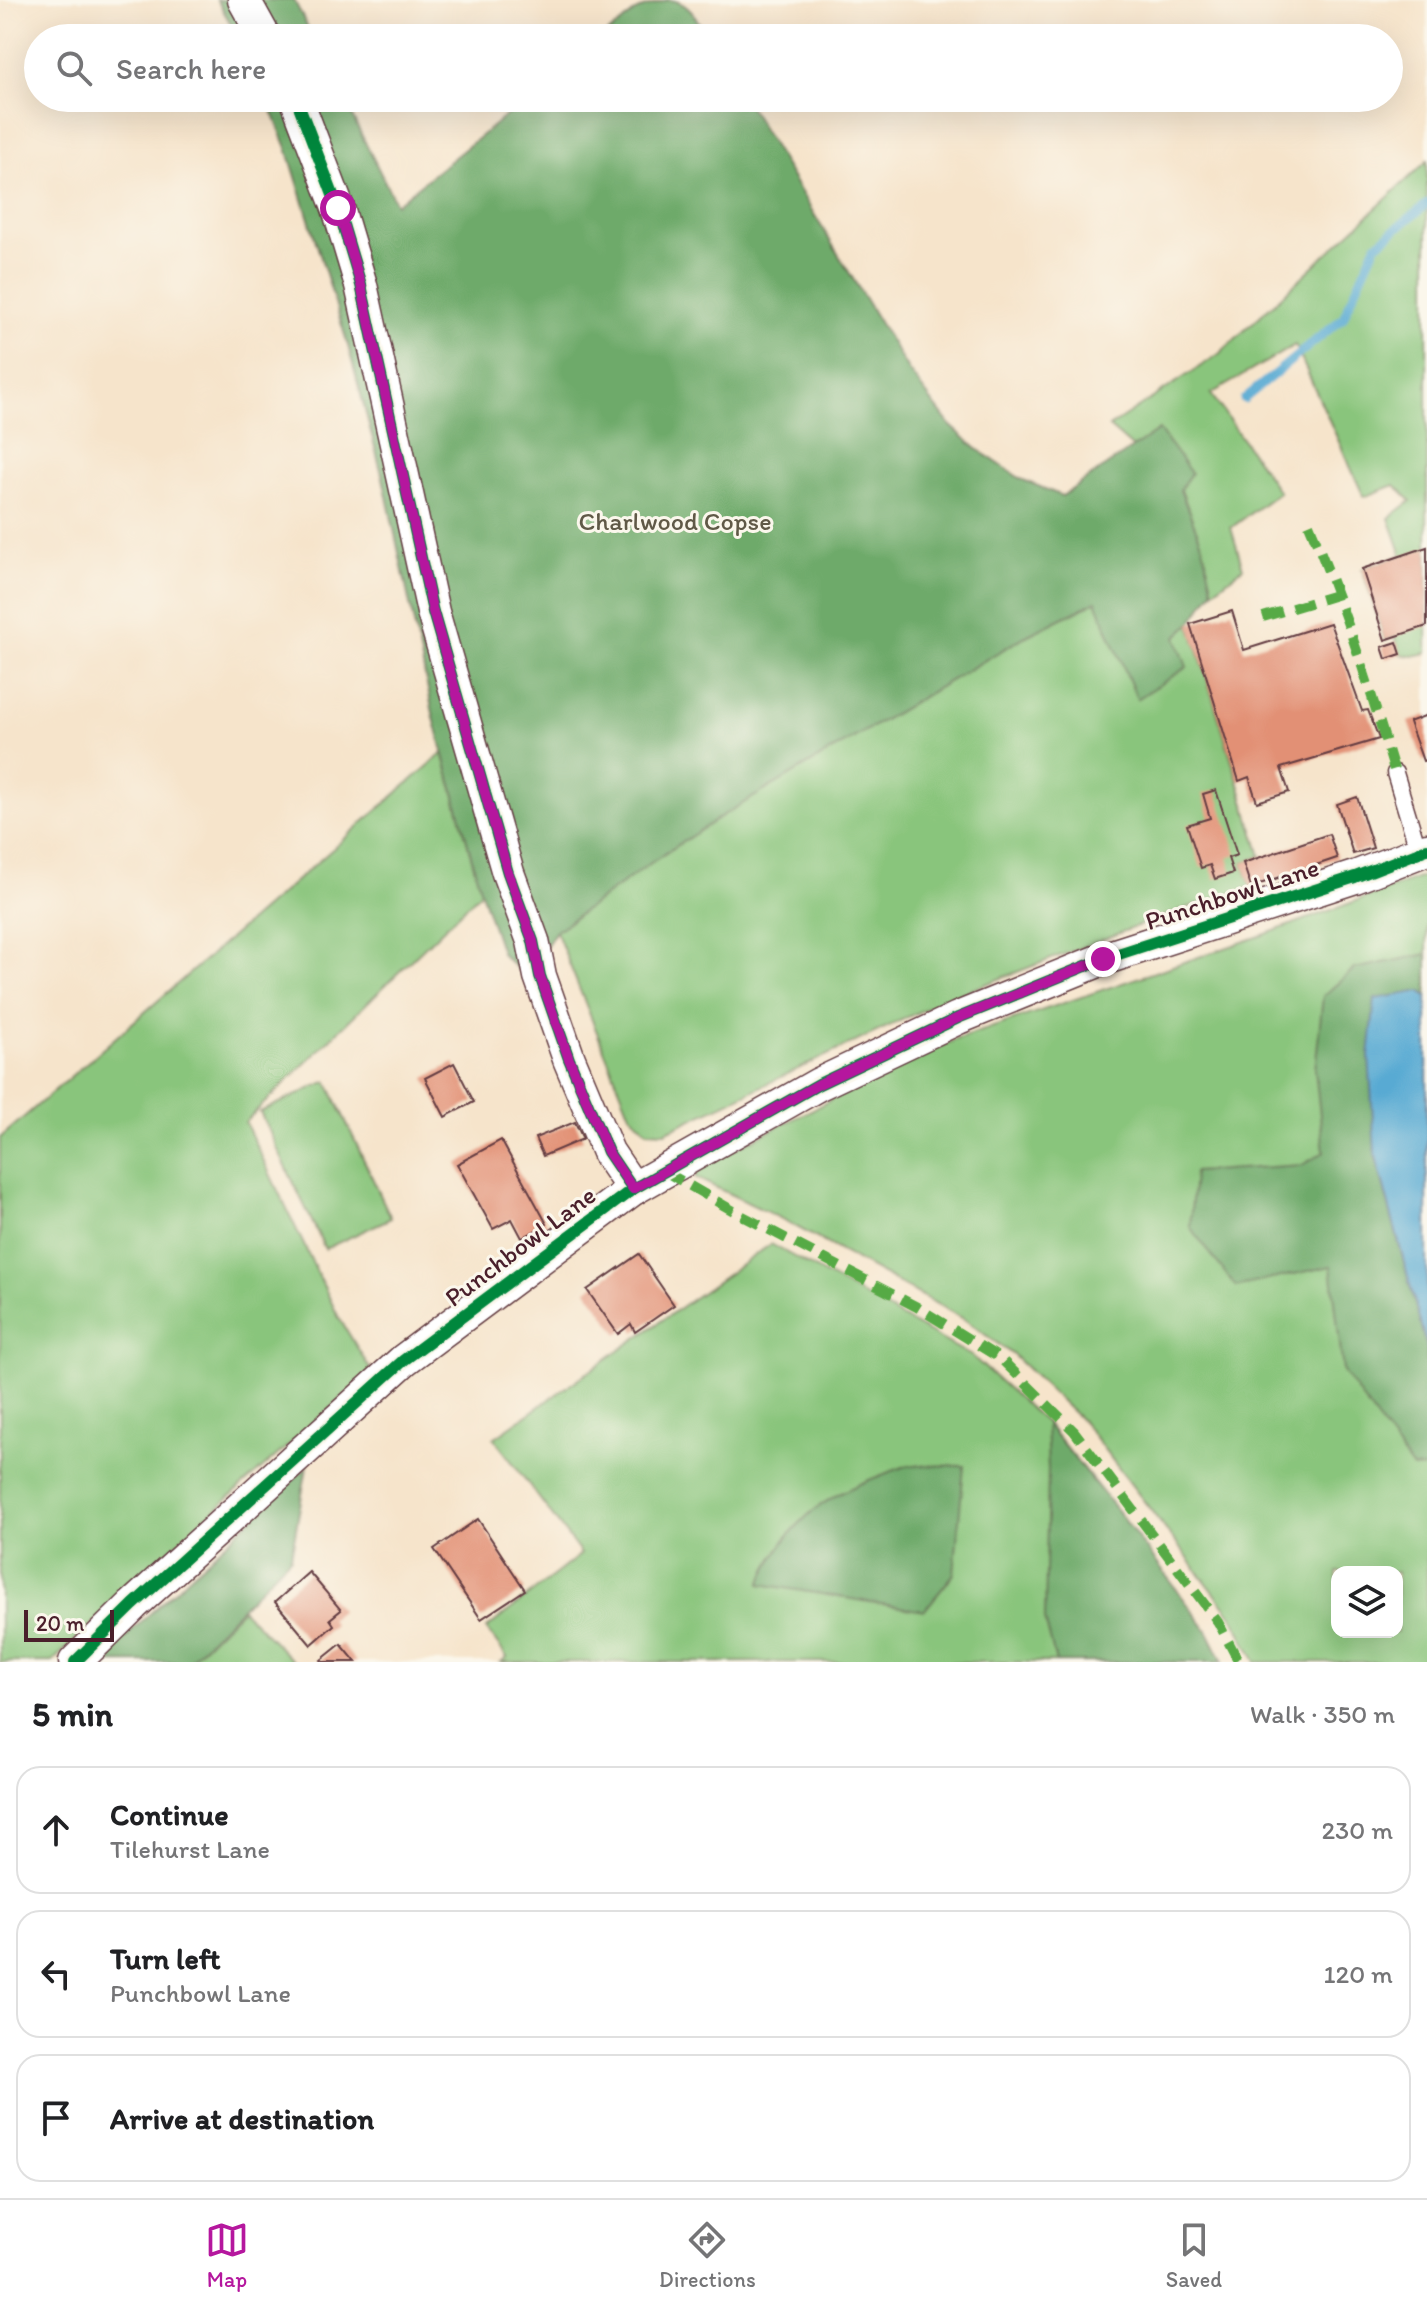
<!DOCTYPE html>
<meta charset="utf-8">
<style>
body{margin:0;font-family:Itim,sans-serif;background:#f2f2f2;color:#202124}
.controls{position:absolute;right:24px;bottom:24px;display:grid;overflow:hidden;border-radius:16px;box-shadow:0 8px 32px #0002}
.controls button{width:72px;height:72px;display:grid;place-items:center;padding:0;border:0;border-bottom:2px solid #e0e0e0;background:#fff;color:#202124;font:40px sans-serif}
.scale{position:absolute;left:24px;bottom:20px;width:90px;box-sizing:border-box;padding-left:8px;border:4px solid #4a1f2b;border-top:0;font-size:22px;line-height:28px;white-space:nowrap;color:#4a1f2b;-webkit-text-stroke:6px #fbf7ec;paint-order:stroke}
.stop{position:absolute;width:24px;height:24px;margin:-18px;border:6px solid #b5179e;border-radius:50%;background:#fff}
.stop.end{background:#b5179e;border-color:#fff;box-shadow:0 2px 8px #0008}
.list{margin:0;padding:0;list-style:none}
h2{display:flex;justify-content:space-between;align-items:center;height:104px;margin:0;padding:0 32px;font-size:34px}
h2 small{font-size:26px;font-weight:400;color:#757577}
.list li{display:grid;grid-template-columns:52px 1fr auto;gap:24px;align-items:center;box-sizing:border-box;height:128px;margin:0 16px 16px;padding:0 16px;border:2px solid #e0e0e0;border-radius:24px}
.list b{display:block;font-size:30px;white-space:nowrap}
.list p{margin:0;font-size:26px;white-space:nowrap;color:#757577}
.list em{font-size:26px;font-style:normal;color:#757577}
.icon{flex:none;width:44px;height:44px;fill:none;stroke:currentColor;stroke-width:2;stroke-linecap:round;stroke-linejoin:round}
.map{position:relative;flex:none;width:1427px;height:1662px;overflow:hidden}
.search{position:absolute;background:#fff;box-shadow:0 8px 32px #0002;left:24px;right:24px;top:24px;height:88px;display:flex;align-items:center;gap:20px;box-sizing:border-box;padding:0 28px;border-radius:44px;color:#757577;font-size:30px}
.sheet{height:536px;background:#fff}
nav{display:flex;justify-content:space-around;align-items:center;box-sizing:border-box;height:112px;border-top:2px solid #e0e0e0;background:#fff;font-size:22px;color:#757577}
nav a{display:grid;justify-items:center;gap:4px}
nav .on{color:#b5179e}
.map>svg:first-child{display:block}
.green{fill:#89c57b;stroke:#6a7253;stroke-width:2;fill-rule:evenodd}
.forest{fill:#6eaa6b;stroke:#5c644b;stroke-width:2}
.water{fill:#59aad3;stroke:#52647f;stroke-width:2}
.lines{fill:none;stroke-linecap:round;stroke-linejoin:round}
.stream{stroke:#59aad3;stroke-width:9}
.building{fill:#e29075}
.service-casing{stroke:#643d43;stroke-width:19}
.minor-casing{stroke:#643d43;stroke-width:35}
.service{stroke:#fff;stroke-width:16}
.minor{stroke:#fff;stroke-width:32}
.quiet{stroke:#57aa44;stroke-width:10;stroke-dasharray:20 10;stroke-linecap:butt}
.cycleway-casing{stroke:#fbf7ec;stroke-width:17}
.cycleway{stroke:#00873e;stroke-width:12}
.route{stroke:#b5179e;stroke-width:10}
.labels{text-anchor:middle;stroke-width:6;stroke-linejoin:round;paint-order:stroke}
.park-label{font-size:26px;fill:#605947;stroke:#fbf7ec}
.street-label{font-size:26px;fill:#4a1f2b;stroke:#fbf7ec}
</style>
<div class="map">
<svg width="1427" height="1662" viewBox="0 0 1427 1662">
<rect width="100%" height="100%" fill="#fbf7ec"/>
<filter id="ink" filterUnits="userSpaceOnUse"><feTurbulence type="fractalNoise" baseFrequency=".0125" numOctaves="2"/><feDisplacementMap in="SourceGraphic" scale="16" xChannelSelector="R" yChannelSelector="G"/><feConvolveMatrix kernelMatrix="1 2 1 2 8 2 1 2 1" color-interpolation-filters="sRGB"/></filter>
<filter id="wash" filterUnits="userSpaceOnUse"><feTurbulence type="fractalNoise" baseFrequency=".006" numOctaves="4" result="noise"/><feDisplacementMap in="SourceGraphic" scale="32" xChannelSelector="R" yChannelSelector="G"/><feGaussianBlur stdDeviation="1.8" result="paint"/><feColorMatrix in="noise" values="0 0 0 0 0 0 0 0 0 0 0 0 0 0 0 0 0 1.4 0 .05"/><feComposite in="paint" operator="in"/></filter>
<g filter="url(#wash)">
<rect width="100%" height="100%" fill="#f6e4cb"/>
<g class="green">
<path d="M1427,161V653L1413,656L1401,654L1395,637L1385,640L1362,569L1402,555L1389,518L1411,501L1395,485L1364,497L1295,345L1211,394L1279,492L1231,528L1243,568L1213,591C1201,536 1178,484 1159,430L1133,448L1109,427L1219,354Z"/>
<polygon points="1096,601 1176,637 1190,624 1261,856 1243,863 1251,887 1177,911 944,1000 665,1132 647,1131 630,1114 556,931 652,862 725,814 1024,637"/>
<polygon points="443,753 481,892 245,1122 338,1316 372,1372 184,1537 52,1662 0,1662 0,1138"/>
<path d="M1427,875V1662H1256L1233,1617L1083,1422L1013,1355L964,1319L784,1220L696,1178L697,1168L872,1079L955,1040L1266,934ZM1337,1572H1397V1632H1337Z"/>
<polygon points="327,1081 391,1218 325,1249 260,1112"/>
<polygon points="771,1244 973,1357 1046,1423 1123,1518 1207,1630 1223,1662 501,1662 507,1657 486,1629 581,1554 494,1438"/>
<polygon points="242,1609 294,1662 188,1662"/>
</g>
<g class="forest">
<polygon points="217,0 294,0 313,38 239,38"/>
<path d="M667,0C690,0 697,20 708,38H602L637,10Z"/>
<polygon points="267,98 343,98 396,204 528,98 744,98 908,370 950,425 977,449 1021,479 1062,496 1159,430 1191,473 1180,490 1203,546 1213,591 1190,624 1176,637 1187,667 1137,699 1096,601 1024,637 725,814 652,862 556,931 526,977 502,955 481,892 434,718 383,478 347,342 287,148"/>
<polygon points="1427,954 1427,997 1420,991 1375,1153 1427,1349 1427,1468 1413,1469 1343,1372 1331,1266 1236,1287 1190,1227 1194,1172 1302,1165 1324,1152 1315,1070 1323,996 1354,969"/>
<polygon points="1046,1423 1123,1518 1207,1630 1223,1662 1056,1662 1045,1620 1048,1469"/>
<path d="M909,1465L964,1466L954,1574L924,1611L760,1584C793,1509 836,1491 909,1465Z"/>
<polygon points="307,1467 291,1557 188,1662 98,1662"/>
</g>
<polygon class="water" points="1421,991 1427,997 1427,1349 1375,1153 1369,1056 1375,999"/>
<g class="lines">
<polyline class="stream" points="1244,399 1343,318 1376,245 1427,204"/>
</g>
<g id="blocks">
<g class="building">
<polygon points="1427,547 1427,626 1385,640 1362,569"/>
<polygon points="1232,611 1244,650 1330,623 1362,711 1368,710 1379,739 1281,768 1289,792 1257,802 1249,777 1239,781 1190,624"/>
<polygon points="1397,642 1401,654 1386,659 1382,647"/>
<polygon points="1427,715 1427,760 1423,761 1409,722"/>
<polygon points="1216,790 1237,855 1228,858 1233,873 1215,879 1210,865 1201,868 1187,825 1210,818 1203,794"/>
<polygon points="1357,797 1373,848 1353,854 1337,804"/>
<polygon points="1329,834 1337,858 1251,887 1243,863"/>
<polygon points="454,1063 474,1102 445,1117 425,1078"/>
<polygon points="575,1122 583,1139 543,1156 535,1138"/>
<polygon points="501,1140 547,1224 522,1238 512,1219 493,1229 457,1164"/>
<polygon points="639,1254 674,1305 635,1332 631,1324 618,1334 587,1290"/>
<polygon points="478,1519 525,1590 481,1619 434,1549"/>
<polygon points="309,1572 341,1610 330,1619 334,1625 311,1645 275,1602"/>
<polygon points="341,1644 356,1662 323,1662 321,1660"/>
</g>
</g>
</g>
<g filter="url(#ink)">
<use href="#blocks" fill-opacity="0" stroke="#643d43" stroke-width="2"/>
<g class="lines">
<g class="service-casing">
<polyline id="service" points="1395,773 1419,852"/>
</g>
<g class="minor-casing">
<g id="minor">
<polyline points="244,0 265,38"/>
<polyline points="296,98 338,208 361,285 433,612 508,873 533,941 540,976 569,1059 608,1152 633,1189"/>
<polyline points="75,1662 133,1605 404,1360 633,1189 819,1084 958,1018 1103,959 1355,877 1427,849"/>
</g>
</g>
<use href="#service" class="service"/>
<use href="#minor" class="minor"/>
<g class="quiet">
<path d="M1309,524C1344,606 1370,688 1395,773"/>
<polyline points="1263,617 1339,594"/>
<polyline points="664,1171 739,1214 917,1307 1001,1359 1074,1431 1218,1622 1239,1662"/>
</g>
<g class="cycleway-casing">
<g id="cycleway">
<polyline points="296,98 338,208 361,285 433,612 508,873 533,941 540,976 569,1059 608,1152 633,1189"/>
<polyline points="75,1662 133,1605 404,1360 633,1189 819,1084 958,1018 1103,959 1355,877 1427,849"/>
</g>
</g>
<use href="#cycleway" class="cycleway"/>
</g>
</g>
<g class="lines" filter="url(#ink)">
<polyline class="route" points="338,208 361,285 433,612 508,873 533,941 540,976 569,1059 608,1152 633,1189 819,1084 958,1018 1103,959"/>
</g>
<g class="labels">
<g class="park-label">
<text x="675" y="530">Charlwood Copse</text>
</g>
<g class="street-label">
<text transform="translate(1232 894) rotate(-18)" y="9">Punchbowl Lane</text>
<text transform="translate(520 1246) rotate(-37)" y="9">Punchbowl Lane</text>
</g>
</g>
</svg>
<div class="controls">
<button><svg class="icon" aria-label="layers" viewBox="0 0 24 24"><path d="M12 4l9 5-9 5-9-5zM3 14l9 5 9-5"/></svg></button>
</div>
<div class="scale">20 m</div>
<div class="stop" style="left:338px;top:208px"></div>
<div class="stop end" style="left:1103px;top:959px"></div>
<div class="search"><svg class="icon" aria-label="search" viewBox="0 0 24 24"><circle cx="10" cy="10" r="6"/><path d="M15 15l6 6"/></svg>Search here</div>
</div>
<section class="sheet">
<h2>5 min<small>Walk · 350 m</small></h2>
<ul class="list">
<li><svg class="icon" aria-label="ahead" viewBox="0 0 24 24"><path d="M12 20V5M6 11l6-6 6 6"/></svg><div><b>Continue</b><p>Tilehurst Lane</p></div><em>230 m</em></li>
<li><svg class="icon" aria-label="left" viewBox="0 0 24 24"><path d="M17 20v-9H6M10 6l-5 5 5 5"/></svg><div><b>Turn left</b><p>Punchbowl Lane</p></div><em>120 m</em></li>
<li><svg class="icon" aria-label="arrive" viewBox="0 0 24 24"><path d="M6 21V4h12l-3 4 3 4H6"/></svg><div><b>Arrive at destination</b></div></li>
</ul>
</section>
<nav>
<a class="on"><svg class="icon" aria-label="map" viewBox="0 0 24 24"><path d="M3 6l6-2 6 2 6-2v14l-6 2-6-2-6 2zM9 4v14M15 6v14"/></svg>Map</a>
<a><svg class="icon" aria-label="directions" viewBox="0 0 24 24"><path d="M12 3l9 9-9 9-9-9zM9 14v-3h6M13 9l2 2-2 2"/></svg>Directions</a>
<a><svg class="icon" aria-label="saved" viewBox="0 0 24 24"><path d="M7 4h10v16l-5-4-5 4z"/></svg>Saved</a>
</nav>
